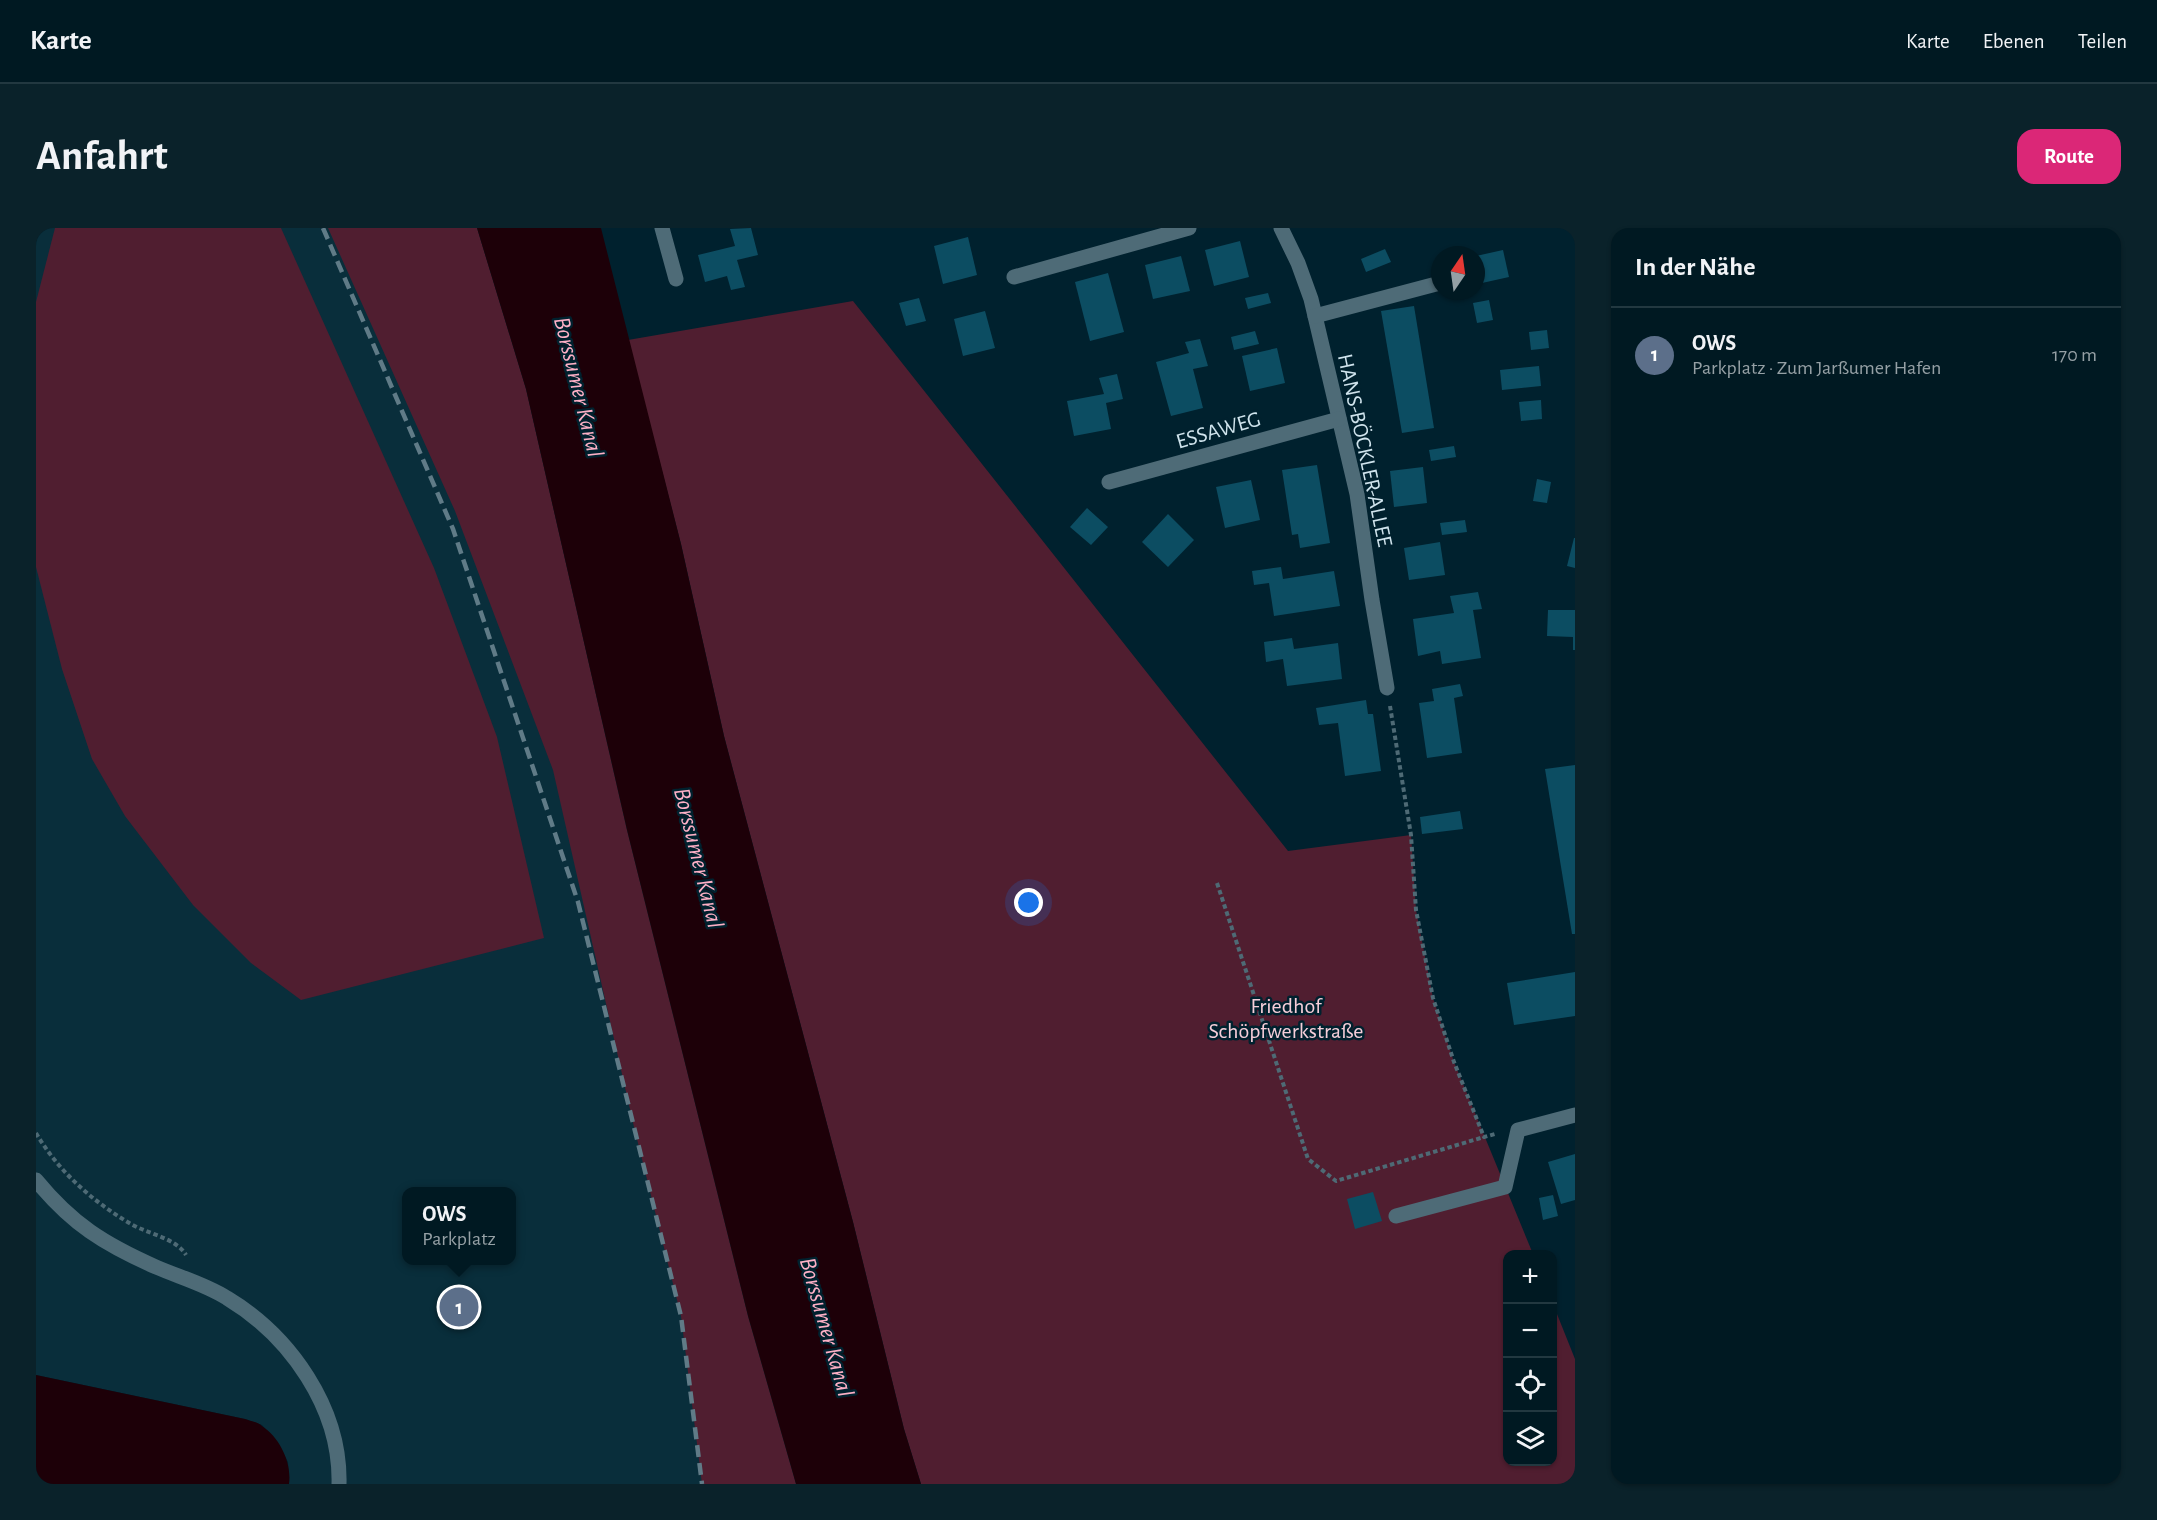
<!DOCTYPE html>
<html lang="de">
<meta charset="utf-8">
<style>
body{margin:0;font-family:"Alegreya Sans",sans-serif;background:#0a222a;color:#f1f3f6}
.controls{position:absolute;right:18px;bottom:18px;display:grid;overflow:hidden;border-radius:12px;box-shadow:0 2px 4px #0004}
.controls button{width:54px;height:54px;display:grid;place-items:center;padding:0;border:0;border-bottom:2px solid #223840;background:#001922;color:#f1f3f6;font:30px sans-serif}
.compass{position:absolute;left:1395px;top:18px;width:54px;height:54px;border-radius:50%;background:#001922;box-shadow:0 2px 4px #0004;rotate:13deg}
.you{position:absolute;left:993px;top:675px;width:21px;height:21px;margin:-15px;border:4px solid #fff;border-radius:50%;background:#1a73e8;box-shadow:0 0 0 9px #1a73e833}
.badge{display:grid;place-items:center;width:39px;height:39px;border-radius:50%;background:#db2777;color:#fff;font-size:20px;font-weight:700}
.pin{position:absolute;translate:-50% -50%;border:3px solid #fff;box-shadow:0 2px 6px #0006}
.popup{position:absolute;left:366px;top:959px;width:114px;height:78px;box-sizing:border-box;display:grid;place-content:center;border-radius:12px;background:#001922;filter:drop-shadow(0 2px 4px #0005);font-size:20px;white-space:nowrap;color:#95a0a5}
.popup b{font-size:22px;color:#f1f3f6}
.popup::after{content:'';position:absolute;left:50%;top:100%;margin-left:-12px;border:12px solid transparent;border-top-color:#001922}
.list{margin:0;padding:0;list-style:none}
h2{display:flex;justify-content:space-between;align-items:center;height:78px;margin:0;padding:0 24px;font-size:26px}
h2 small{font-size:20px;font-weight:400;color:#95a0a5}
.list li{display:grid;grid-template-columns:39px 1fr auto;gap:18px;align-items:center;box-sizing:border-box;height:96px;padding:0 24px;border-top:2px solid #223840}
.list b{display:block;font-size:22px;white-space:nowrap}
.list p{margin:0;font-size:20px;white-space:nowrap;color:#95a0a5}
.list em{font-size:20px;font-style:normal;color:#95a0a5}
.icon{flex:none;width:33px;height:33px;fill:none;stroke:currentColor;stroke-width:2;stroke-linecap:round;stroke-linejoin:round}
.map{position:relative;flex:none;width:1539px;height:1256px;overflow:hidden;border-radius:18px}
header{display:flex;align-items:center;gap:36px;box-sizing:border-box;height:84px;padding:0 30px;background:#001922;border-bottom:2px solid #223840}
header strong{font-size:28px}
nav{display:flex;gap:33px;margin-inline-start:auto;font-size:21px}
.intro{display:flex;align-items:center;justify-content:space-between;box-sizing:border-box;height:144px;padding:0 36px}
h1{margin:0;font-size:42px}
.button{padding:15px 27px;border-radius:18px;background:#db2777;color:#fff;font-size:21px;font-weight:700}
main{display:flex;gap:36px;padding:0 36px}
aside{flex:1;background:#001922;border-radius:18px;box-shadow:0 2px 4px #0004}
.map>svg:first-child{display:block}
.built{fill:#092e3b;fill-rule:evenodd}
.green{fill:#501e30}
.water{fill:#1d0008}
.building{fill:#0c4d62}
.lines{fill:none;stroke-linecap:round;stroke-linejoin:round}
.path{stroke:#4e6a75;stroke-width:4;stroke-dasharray:4.5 3;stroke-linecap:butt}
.minor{stroke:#4e6b77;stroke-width:15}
.rail{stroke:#607b87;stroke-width:4.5;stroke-dasharray:12 6;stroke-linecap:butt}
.labels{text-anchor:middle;stroke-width:5;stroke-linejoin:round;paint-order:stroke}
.street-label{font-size:22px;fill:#d0e4ed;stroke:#00212e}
.park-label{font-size:22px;fill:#f6ced9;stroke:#00212e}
.water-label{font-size:24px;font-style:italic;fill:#fdb0c6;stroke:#00212e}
</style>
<header>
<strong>Karte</strong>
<nav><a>Karte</a><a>Ebenen</a><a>Teilen</a></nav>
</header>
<div class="intro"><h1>Anfahrt</h1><a class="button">Route</a></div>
<main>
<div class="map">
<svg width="1539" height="1256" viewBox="0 0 1539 1256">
<rect width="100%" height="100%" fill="#00212e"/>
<path class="built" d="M0,0H441L760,1256H253L252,1234L242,1215L226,1197L209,1191L0,1147ZM370,964H476V1032H370Z"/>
<g class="green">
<polygon points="19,0 245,0 398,340 461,509 508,710 265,772 215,735 157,677 89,588 56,531 26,441 0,339 0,74"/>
<polygon points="292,0 441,0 490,161 591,602 712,1088 760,1256 666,1256 645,1088 598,899 517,542 419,283"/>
<polygon points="817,73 1252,623 1375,607 1380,682 1397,770 1418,834 1497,1026 1472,1026 1472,1234 1516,1234 1517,1076 1539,1131 1539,1256 885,1256 868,1201 817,994 688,508 645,316 592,112"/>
</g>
<g class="water">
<polygon points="441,0 565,0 645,316 688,508 817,994 868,1201 885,1256 760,1256 712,1088 591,602 490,161"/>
<path d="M0,1147L209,1191C214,1193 222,1194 226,1198C244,1210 256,1235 253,1256H0Z"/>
</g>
<g class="building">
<polygon points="715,0 722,27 701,32 709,59 695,62 691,48 669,54 662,27 699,18 694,1"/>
<polygon points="932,9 941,47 907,56 898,18"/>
<polygon points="1204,13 1213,49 1178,58 1169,22"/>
<polygon points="1349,21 1355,34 1330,44 1325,31"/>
<polygon points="1467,22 1473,49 1446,55 1440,28"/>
<polygon points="1145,28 1154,63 1117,71 1109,37"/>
<polygon points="1072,45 1088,104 1054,113 1039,54"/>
<polygon points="1232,65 1235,75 1212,81 1209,70"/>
<polygon points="883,70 890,93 870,98 863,75"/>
<polygon points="1453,72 1457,92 1441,95 1437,75"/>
<polygon points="1378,78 1398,200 1366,205 1345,83"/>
<polygon points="949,83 959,120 927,128 918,91"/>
<polygon points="1511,102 1513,120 1495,122 1493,104"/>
<polygon points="1219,103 1223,116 1198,122 1195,109"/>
<polygon points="1164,111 1172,138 1157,141 1167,180 1135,188 1120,134 1153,125 1149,114"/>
<polygon points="1241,120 1249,155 1214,163 1206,128"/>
<polygon points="1503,138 1505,158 1466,162 1464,142"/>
<polygon points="1081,146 1087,171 1070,175 1075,201 1038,208 1031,173 1068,166 1063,150"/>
<polygon points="1505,172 1506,191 1485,193 1483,174"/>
<polygon points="1418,218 1420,229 1395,233 1393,222"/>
<polygon points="1281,237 1294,315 1264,320 1262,306 1256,307 1246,242"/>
<polygon points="1387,239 1391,275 1358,279 1354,243"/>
<polygon points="1501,251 1515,254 1511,275 1497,273"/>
<polygon points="1215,252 1224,292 1189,300 1180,259"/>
<polygon points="1051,280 1072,299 1055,317 1034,299"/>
<polygon points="1132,286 1158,312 1132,339 1106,314"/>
<polygon points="1429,292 1431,304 1406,307 1404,295"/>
<polygon points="1538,310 1539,310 1539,340 1531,338"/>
<polygon points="1404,314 1409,347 1373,352 1368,320"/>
<polygon points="1245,339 1247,351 1298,343 1304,378 1238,388 1233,355 1218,357 1216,343"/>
<polygon points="1442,364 1446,381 1437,382 1445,430 1406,436 1404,423 1382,428 1377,391 1418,385 1414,368"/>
<polygon points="1512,382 1539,382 1539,422 1537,422 1537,409 1511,408"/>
<polygon points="1256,410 1258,421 1302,415 1306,451 1251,458 1247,431 1230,434 1228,414"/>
<polygon points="1424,456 1427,468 1418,470 1426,525 1391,530 1383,475 1398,473 1396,461"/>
<polygon points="1330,472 1332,486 1337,486 1345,543 1309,548 1302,495 1283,497 1280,480"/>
<polygon points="1539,537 1539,706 1536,706 1509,541"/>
<polygon points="1424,583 1427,601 1386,606 1384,589"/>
<polygon points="1539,744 1539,788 1478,797 1471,755"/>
<polygon points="1539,926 1539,972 1525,976 1512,934"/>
<polygon points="1337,964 1346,993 1319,1001 1311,971"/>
<polygon points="1517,967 1522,988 1507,992 1503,970"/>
</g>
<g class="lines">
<g class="path">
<polyline points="1354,478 1375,607 1380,682 1397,770 1418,834 1448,909 1459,906"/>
<polyline points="1181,655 1272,931 1300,953 1448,909"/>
<path d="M0,905C22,943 57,974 95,996C112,1006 140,1010 150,1027"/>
</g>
<g class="minor">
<polyline points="626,0 640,51"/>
<polyline points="1245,0 1262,35 1275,71 1321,266 1336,372 1351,460"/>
<polyline points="978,49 1153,0"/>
<polyline points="1279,88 1404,55"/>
<polyline points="1073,254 1303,191"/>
<path d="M0,952C36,996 68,1016 120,1039C143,1049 169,1056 191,1070C254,1108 305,1180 303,1256"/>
<polyline points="1360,988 1469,959 1482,902 1539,887"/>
</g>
<polyline class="rail" points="287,0 417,301 542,674 645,1088 666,1256"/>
</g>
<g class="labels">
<g class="street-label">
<text transform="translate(1182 201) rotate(-16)" y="8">ESSAWEG</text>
<text transform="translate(1330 222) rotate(78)" y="8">HANS-BÖCKLER-ALLEE</text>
</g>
<g class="park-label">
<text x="1250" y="785">Friedhof<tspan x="1250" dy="25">Schöpfwerkstraße</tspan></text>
</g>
<g class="water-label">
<text transform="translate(543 159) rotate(76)" y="8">Borssumer Kanal</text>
<text transform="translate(663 630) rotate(76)" y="8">Borssumer Kanal</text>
<text transform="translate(791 1099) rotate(74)" y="8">Borssumer Kanal</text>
</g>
</g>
</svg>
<div class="controls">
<button>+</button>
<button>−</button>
<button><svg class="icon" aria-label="locate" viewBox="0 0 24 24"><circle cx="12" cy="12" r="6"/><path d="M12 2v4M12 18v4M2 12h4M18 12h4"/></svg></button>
<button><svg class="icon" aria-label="layers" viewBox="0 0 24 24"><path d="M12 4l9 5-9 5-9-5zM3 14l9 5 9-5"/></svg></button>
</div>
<svg class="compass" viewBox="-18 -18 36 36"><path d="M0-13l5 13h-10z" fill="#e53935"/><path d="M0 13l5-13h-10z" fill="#95a0a5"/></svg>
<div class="you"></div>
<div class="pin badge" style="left:423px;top:1079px;background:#5c6f8a">1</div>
<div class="popup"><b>OWS</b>Parkplatz</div>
</div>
<aside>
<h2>In der Nähe<small></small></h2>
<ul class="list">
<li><span class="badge" style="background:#5c6f8a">1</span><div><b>OWS</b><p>Parkplatz · Zum Jarßumer Hafen</p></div><em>170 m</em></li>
</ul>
</aside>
</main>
